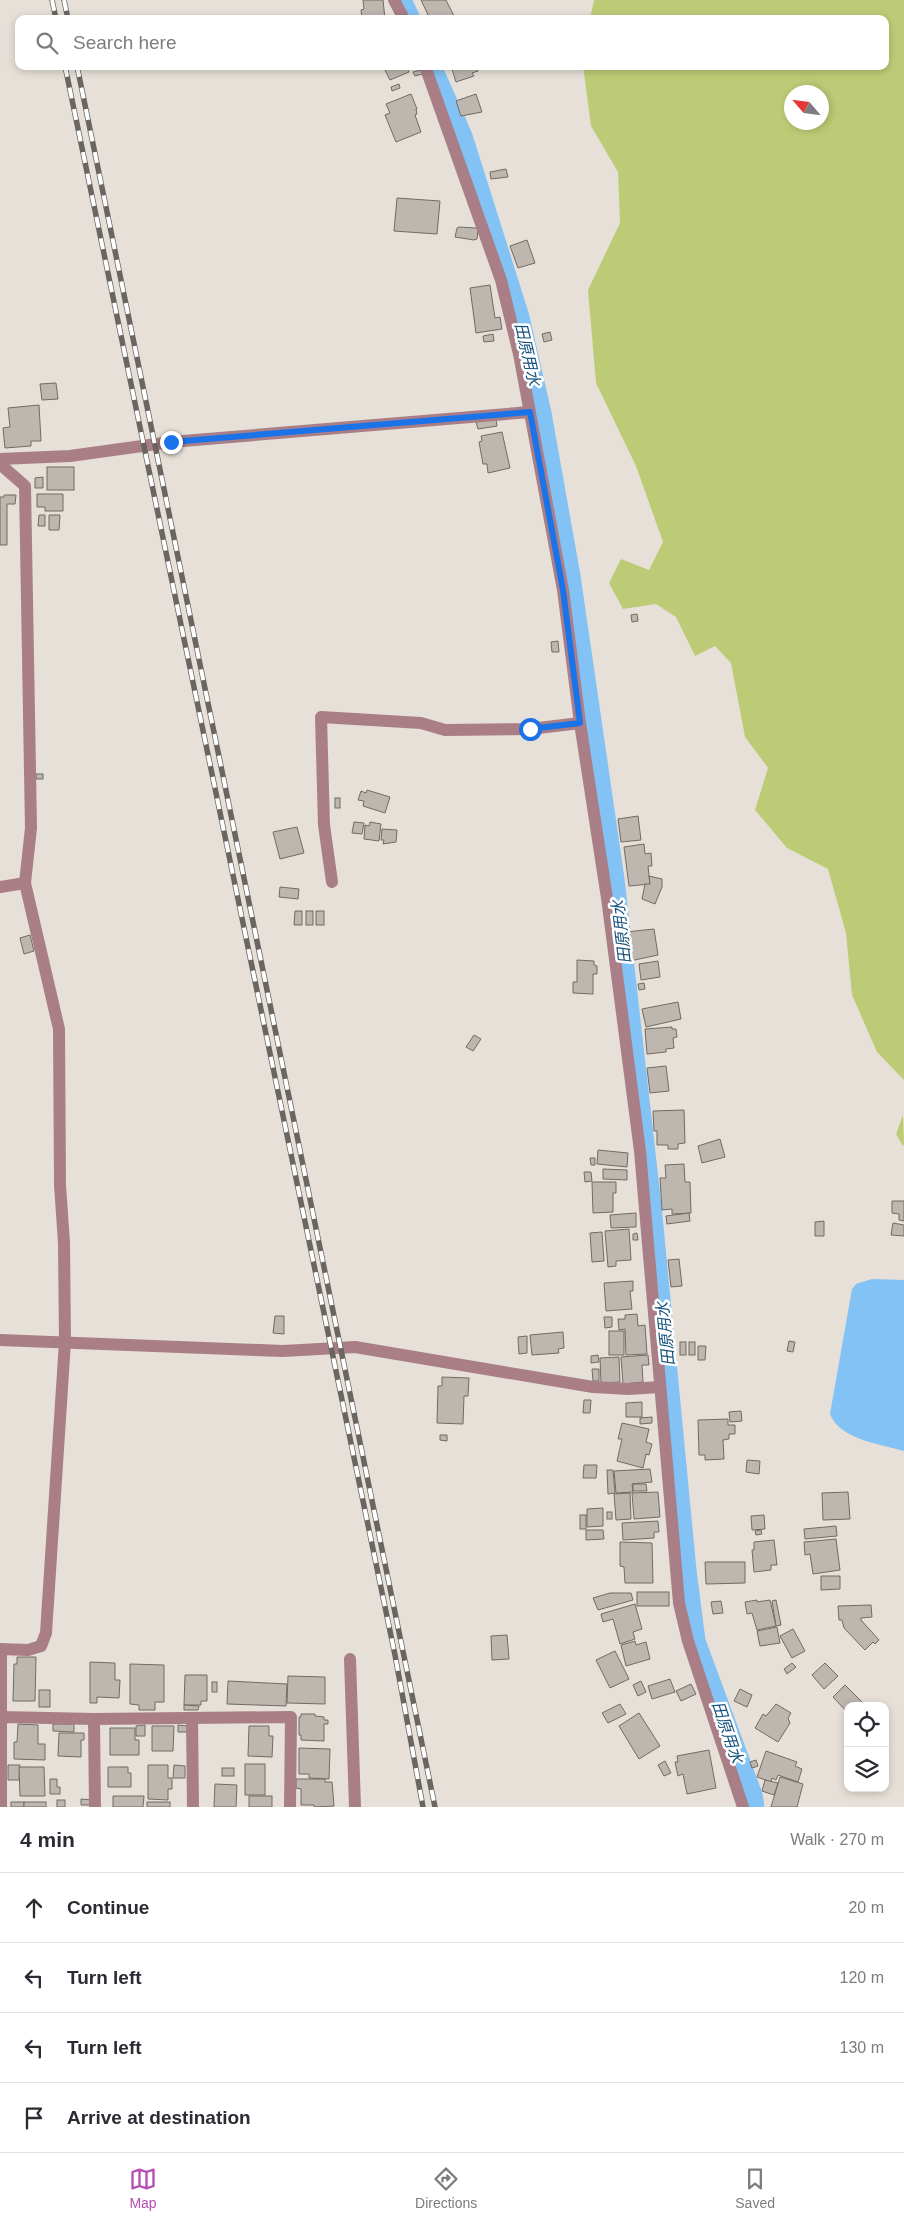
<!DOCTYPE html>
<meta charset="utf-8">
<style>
body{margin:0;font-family:Helvetica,"Noto Sans JP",sans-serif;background:#f7f7f7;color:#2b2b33}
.controls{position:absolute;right:15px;bottom:15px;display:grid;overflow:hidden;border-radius:10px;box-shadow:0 2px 8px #0003}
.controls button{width:45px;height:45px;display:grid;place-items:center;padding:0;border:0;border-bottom:1px solid #e1e1e2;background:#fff;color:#2b2b33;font:25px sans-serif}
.compass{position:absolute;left:784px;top:85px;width:45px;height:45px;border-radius:50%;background:#fff;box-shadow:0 2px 8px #0003;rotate:298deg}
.stop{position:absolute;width:15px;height:15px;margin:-11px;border:4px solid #1a73e8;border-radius:50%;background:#fff}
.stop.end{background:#1a73e8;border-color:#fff;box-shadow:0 1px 5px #0008}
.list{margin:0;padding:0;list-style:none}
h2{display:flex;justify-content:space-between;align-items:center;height:65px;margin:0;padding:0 20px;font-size:21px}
h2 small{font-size:16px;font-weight:400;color:#7c7c81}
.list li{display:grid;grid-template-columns:32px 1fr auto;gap:15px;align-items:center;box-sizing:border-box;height:70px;padding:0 20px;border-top:1px solid #e1e1e2}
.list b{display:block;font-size:19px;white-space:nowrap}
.list em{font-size:16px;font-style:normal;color:#7c7c81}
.icon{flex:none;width:28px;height:28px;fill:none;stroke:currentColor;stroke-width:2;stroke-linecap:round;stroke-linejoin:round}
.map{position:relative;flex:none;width:904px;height:1807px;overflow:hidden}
.search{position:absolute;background:#fff;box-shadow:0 2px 8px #0003;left:15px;right:15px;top:15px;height:55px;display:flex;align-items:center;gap:12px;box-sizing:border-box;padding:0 18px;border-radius:10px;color:#7c7c81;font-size:19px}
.sheet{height:345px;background:#fff}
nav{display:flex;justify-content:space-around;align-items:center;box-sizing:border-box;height:70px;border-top:1px solid #e1e1e2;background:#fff;font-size:14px;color:#7c7c81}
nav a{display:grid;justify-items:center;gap:2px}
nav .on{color:#b44eb3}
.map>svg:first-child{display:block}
.green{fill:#becb76;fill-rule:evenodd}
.water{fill:#82c2f4}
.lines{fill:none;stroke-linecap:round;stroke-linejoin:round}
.canal{stroke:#82c2f4;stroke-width:19}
.building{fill:#bdb7b0;stroke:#716b65}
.minor{stroke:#a97e87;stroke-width:12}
.rail-casing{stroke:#696561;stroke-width:5.5}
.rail{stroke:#fff;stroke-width:4;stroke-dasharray:11;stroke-linecap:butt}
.route{stroke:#1a73e8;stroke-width:6}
.labels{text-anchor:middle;stroke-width:5;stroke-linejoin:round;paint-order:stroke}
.water-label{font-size:16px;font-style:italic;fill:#17537d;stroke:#fff}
</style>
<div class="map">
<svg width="904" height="1807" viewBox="0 0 904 1807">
<rect width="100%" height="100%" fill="#e6e0d8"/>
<g class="green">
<path d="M594,0H904V1080L877,1052L852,995L846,933L828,869L787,848L755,810L768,768L745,737L731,663L715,646L695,656L676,617L656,604L623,609L609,583L621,559L649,570L663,542L636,466L596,383L588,290L620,223L618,172L591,126L583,66H885V19H590ZM792,92H822V122H792Z"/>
<polygon points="903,1115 904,1145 903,1146 896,1134"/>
</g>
<path class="water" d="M872,1279L904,1280V1451C881,1444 840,1440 830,1414L852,1289L856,1284Z"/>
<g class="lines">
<g class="canal">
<polyline points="402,0 411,19"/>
<polyline points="432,66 463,136 520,317 542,413 571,576 615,879 652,1206 687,1570 696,1641 753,1795 755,1807"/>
</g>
</g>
<g class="building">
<polygon points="363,0 383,0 385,19 362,19 361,10 364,9"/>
<polygon points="421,0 446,0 455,18 430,19"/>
<polygon points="383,66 406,66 409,72 390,80"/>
<polygon points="451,66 476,66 478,71 472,73 474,76 456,82"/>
<polygon points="421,70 422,74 415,76 413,72"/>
<polygon points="399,84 400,88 392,91 391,87"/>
<polygon points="411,94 417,109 416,109 417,114 415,115 421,132 396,142 385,115 390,113 386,104"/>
<polygon points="476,94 482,112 461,116 456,101"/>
<polygon points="506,169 508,177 491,179 490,172"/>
<polygon points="397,198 440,201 437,234 394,231"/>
<polygon points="459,227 476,228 478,230 477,239 474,240 455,237 457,228"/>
<polygon points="527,240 535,263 518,268 510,246"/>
<polygon points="490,285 495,318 500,317 502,329 476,333 470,288"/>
<polygon points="550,332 552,340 544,342 542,334"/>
<polygon points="493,334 494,341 484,342 483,336"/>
<polygon points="56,383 58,399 42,400 40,384"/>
<polygon points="39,405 41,441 31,441 31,446 5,448 3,428 10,427 8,408"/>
<polygon points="496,419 497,426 478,429 476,422"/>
<polygon points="502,432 510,468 488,473 487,464 483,464 479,442 482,441 481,436"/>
<rect x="47" y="467" width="27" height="23"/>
<polygon points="43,477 43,488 35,488 35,478"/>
<polygon points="37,494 63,494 63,511 45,511 45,507 37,507"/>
<polygon points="4,495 16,495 15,504 7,504 7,545 0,545 0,497 4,497"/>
<polygon points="39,515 45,515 45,526 38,526"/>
<polygon points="49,515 60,515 59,530 49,530"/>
<polygon points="637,614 638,621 632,622 631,615"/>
<polygon points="558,641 559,652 552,652 551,642"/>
<rect x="36" y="774" width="7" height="5"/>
<polygon points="367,790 390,797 385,813 363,806 364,801 358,800 361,791 366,793"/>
<rect x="335" y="798" width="5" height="10"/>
<polygon points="638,816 641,840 621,842 618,819"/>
<polygon points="354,822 364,823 362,834 352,833"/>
<polygon points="370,822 381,824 379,841 364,839 365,825 369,826"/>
<polygon points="297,827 304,853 280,859 273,832"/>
<polygon points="382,829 397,830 396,842 383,844 384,840 381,840"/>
<polygon points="644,844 645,854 651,853 652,866 648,866 650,884 629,886 624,847"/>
<polygon points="649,876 662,879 662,887 655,904 642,899 645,884 650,884"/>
<polygon points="280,887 299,889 298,899 279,897"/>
<polygon points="295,911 302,911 302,925 294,925"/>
<rect x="306" y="911" width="7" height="14"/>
<rect x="316" y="911" width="8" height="14"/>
<polygon points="654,929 658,955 630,961 626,932"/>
<polygon points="30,935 34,951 24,954 20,938"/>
<polygon points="577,960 594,961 594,965 597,966 597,974 593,974 593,994 573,993 573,982 577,982"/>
<polygon points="658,961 660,977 641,980 639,964"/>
<polygon points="644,983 645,989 639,990 638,984"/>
<polygon points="678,1002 681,1019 646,1027 642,1009"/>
<polygon points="672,1027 672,1029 676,1029 677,1037 673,1038 674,1048 666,1049 666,1052 647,1054 645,1029"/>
<polygon points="474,1035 481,1039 473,1051 466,1047"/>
<polygon points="666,1066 669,1091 650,1093 647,1068"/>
<polygon points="684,1110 685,1143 678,1144 678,1149 668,1149 668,1145 657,1145 657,1131 654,1131 653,1111"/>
<polygon points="720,1139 725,1157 702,1163 698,1146"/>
<polygon points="598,1150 628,1153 627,1167 597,1164"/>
<polygon points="590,1158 595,1158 595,1165 591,1165"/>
<polygon points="684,1164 685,1182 690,1182 691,1213 672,1214 672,1209 662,1210 660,1178 666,1178 665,1165"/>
<polygon points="603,1169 627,1170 627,1180 603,1179"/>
<polygon points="584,1172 591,1172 592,1181 585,1182"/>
<polygon points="592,1182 616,1182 616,1193 613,1193 613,1212 593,1213"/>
<polygon points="892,1201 904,1201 904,1221 899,1220 899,1214 892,1213"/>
<polygon points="636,1213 636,1227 611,1228 610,1215"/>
<polygon points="689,1213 690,1221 667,1224 666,1216"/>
<polygon points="824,1221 824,1236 815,1236 815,1222"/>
<polygon points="893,1223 904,1225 904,1236 891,1235"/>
<polygon points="629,1229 631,1260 616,1261 616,1266 608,1267 605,1231"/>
<polygon points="602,1232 604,1261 592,1262 590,1233"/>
<polygon points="637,1233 638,1240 633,1240 633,1234"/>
<polygon points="679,1259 682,1286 671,1287 668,1260"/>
<polygon points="633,1281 633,1291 630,1291 632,1309 606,1311 604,1283"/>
<polygon points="637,1314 638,1326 645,1325 647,1354 626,1355 625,1329 619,1330 618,1319 625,1319 625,1315"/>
<polygon points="275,1316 284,1316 284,1334 273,1333"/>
<polygon points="604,1317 612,1317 612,1327 605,1328"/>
<rect x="609" y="1331" width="15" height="24"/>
<polygon points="563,1332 564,1348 558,1349 559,1353 532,1355 530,1335"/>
<polygon points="527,1336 527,1353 519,1354 518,1337"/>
<polygon points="789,1341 795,1342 793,1352 787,1351"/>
<rect x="680" y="1342" width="6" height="13"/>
<rect x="689" y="1342" width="6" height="13"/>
<polygon points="698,1346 706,1346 705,1360 698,1360"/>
<polygon points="598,1355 599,1362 591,1363 591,1356"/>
<polygon points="648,1355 649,1365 642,1365 643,1382 623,1384 621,1357"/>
<polygon points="619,1357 620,1382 601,1383 600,1358"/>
<polygon points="592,1369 599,1369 599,1381 593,1381"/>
<polygon points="442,1377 469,1378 468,1396 464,1396 463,1424 437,1423 438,1386 442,1386"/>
<polygon points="584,1400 591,1400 590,1413 583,1413"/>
<polygon points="642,1402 642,1417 626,1417 626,1403"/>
<polygon points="741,1411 742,1421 730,1422 729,1412"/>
<polygon points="652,1417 652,1423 640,1424 640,1418"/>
<polygon points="728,1419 728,1425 735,1425 735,1434 729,1434 729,1439 723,1440 724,1459 705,1460 705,1455 699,1455 698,1420"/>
<polygon points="622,1423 649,1429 646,1442 652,1444 649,1455 646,1454 643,1468 617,1461 622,1439 618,1439"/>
<polygon points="440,1435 447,1435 447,1441 440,1440"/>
<polygon points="747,1460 760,1461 759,1474 746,1472"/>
<polygon points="584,1465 597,1465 596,1478 583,1478"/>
<polygon points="650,1469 652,1482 632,1484 633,1492 616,1493 614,1471"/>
<polygon points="607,1470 613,1470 615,1493 608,1494"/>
<polygon points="633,1484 646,1484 647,1491 633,1491"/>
<polygon points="658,1492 660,1517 634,1519 632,1493"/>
<polygon points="848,1492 850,1519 823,1520 822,1493"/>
<polygon points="630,1493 631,1519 616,1520 614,1494"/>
<polygon points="603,1508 603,1526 587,1527 587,1509"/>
<rect x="607" y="1512" width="5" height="7"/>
<rect x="580" y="1515" width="6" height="14"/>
<polygon points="764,1515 765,1529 752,1530 751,1516"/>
<polygon points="658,1521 659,1532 654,1532 654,1538 623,1540 622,1523"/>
<polygon points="836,1526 837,1536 805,1539 804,1529"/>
<polygon points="586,1530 603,1530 604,1539 586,1540"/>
<polygon points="761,1530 762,1534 756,1535 755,1531"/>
<polygon points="836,1539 840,1570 813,1574 810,1554 805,1555 804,1542"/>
<polygon points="774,1540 777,1565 771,1565 771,1570 754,1572 752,1550 754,1550 754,1542"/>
<polygon points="620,1542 652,1543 653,1583 625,1583 624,1567 620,1566"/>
<polygon points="705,1562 745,1562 745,1583 706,1584"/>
<polygon points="821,1576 840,1576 840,1589 821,1590"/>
<rect x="637" y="1592" width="32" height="14"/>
<polygon points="610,1593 631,1593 633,1600 598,1610 593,1598"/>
<polygon points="757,1600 757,1602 770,1600 776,1626 757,1630 752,1613 747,1614 745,1602"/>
<polygon points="776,1600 781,1625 776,1626 772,1601"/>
<polygon points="721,1601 723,1613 713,1614 711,1602"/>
<polygon points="635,1604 642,1629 633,1632 635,1639 620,1644 613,1619 603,1622 601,1614"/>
<polygon points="871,1605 872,1617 861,1618 861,1620 879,1640 875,1644 873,1642 865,1650 844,1628 842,1620 839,1620 838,1606"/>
<polygon points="777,1627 780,1643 760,1646 757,1631"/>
<polygon points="793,1629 805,1651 792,1658 780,1636"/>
<polygon points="507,1635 509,1659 492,1660 491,1636"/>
<polygon points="635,1641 636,1645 646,1642 650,1659 626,1666 621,1645"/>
<polygon points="615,1651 629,1679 610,1688 596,1660"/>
<polygon points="17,1657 36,1657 35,1701 13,1701 14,1664 17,1664"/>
<polygon points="90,1662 115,1663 115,1680 120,1680 119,1698 97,1697 97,1703 90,1703"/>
<polygon points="792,1663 796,1667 787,1674 784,1669"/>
<polygon points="825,1663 838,1676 824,1689 812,1675"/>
<polygon points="130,1664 164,1665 164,1702 155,1702 155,1710 139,1710 139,1705 130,1704"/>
<polygon points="185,1675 207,1675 207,1701 201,1701 201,1705 184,1705"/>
<polygon points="288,1676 325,1677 325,1704 287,1703"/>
<polygon points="670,1679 675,1692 652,1699 648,1686"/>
<polygon points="228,1681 287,1684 286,1706 227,1704"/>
<polygon points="641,1681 646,1692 638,1696 633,1685"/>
<rect x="212" y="1682" width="5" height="10"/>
<polygon points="691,1684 696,1694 681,1701 676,1691"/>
<polygon points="845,1685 866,1706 848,1706 848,1713 833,1697"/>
<polygon points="740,1689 752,1695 747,1707 734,1701"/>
<rect x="39" y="1690" width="11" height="17"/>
<polygon points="620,1704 626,1714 608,1723 602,1713"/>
<polygon points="776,1704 791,1713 788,1718 790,1723 778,1742 755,1728 763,1714 766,1716"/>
<polygon points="184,1705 199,1706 198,1710 184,1710"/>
<polygon points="639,1713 660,1746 639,1759 619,1726"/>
<polygon points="301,1714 315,1714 315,1716 324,1717 324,1720 328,1720 328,1724 324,1724 324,1741 301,1740 301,1735 299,1735 299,1717 301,1717"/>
<polygon points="18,1724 38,1725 38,1744 45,1744 45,1760 14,1759 14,1742 17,1742"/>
<polygon points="53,1724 74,1724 74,1732 53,1731"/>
<polygon points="145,1725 145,1736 136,1736 136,1726"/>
<polygon points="178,1725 187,1726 190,1732 178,1732"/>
<polygon points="152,1726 174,1726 173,1751 152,1751"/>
<polygon points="249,1726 269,1726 269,1736 273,1736 272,1757 248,1756"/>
<polygon points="110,1728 135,1728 135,1740 139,1740 139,1755 110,1755"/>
<polygon points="59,1733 84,1733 84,1740 81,1740 81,1757 58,1756"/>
<polygon points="299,1748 330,1749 329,1779 309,1778 309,1774 299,1774"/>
<polygon points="709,1750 716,1788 687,1794 683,1774 678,1776 675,1762 678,1762 677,1756"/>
<polygon points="766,1751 797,1762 795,1766 802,1769 798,1782 778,1775 776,1780 772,1778 771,1782 757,1777"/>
<polygon points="756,1760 758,1766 752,1768 750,1762"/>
<polygon points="665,1761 671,1773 664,1776 658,1765"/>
<rect x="245" y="1764" width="20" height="31"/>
<polygon points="8,1765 20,1765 19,1780 8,1780"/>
<polygon points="148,1765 168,1765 168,1778 172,1778 172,1789 168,1789 168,1800 148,1799"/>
<polygon points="174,1765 185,1766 185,1778 173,1778"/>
<polygon points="19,1767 44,1767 45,1796 20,1796"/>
<polygon points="108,1767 128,1767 128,1773 131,1773 131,1787 108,1787"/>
<rect x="222" y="1768" width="12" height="8"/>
<polygon points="780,1777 803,1784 797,1807 771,1807"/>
<polygon points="50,1779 57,1779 57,1787 60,1787 60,1794 50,1794"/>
<polygon points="296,1779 325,1779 325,1782 332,1782 334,1806 314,1807 314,1805 301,1805 301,1789 296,1788"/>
<polygon points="765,1780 778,1783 774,1795 762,1791"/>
<polygon points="215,1784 237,1785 236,1807 214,1807"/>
<polygon points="113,1796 144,1796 143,1807 113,1807"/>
<rect x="249" y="1796" width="23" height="11"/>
<polygon points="81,1799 93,1800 93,1805 81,1805"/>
<rect x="57" y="1800" width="8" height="7"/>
<rect x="11" y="1802" width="13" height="5"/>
<rect x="24" y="1802" width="22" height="5"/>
<rect x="147" y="1802" width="23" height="5"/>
</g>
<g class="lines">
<g class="minor">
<polyline points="394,0 404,19"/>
<polyline points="425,66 501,280 519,354 563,590 580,723 607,898 640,1151 679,1603 688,1641 743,1807"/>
<polyline points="0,459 70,456 171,442 530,412"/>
<polyline points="0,464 25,486 31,828 25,883 59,1029 60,1185 64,1243 65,1342 46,1633 41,1646 28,1650 0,1649"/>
<polyline points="332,882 324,825 321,717 421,723 445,730 530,729 580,723"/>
<polyline points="0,887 25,883"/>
<polyline points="0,1340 283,1351 355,1347 593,1387 629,1389 660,1387"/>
<polyline points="1,1649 1,1717"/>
<polyline points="350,1659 355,1807"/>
<polyline points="192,1718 193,1807"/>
<polyline points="94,1719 95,1807"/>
<polyline points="1,1807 1,1717 94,1719 291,1717 290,1807"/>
</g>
<g class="rail-casing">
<g id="rail">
<polyline points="52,0 56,19"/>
<polyline points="64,0 68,19"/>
<polyline points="65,66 395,1655 423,1807"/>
<polyline points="77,66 435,1807"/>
</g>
</g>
<use href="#rail" class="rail"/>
</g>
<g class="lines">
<polyline class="route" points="171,442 530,412 563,590 580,723 530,729"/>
</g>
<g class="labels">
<g class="water-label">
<text transform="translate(528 354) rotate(77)" y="6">田原用水</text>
<text transform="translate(621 932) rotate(-97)" y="6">田原用水</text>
<text transform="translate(665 1334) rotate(-96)" y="6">田原用水</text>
<text transform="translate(728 1732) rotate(71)" y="6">田原用水</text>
</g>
</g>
</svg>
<div class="controls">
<button><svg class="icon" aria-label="locate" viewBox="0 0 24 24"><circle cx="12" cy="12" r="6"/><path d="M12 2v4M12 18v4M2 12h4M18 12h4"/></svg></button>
<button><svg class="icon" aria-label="layers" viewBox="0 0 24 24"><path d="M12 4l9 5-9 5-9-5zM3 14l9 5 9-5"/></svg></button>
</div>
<svg class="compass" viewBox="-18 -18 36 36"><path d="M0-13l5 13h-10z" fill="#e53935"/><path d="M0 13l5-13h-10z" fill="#7c7c81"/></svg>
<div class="stop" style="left:530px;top:729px"></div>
<div class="stop end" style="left:171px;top:442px"></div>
<div class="search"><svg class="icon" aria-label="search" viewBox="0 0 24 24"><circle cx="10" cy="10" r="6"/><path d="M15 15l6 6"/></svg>Search here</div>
</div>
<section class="sheet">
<h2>4 min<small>Walk · 270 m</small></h2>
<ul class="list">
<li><svg class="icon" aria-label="ahead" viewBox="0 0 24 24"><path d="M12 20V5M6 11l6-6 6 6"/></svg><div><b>Continue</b></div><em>20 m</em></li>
<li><svg class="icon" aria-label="left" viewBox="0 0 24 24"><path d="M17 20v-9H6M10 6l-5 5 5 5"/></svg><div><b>Turn left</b></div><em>120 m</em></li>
<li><svg class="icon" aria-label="left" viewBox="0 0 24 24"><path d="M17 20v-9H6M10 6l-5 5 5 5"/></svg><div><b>Turn left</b></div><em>130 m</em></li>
<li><svg class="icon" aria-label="arrive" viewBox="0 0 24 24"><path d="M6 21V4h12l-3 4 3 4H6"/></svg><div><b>Arrive at destination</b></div></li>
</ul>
</section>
<nav>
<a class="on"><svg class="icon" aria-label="map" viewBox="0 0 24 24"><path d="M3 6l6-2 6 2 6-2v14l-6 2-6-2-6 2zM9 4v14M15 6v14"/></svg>Map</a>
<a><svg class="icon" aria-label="directions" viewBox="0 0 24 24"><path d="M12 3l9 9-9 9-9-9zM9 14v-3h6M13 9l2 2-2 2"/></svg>Directions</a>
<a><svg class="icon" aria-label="saved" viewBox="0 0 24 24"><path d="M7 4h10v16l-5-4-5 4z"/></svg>Saved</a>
</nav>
